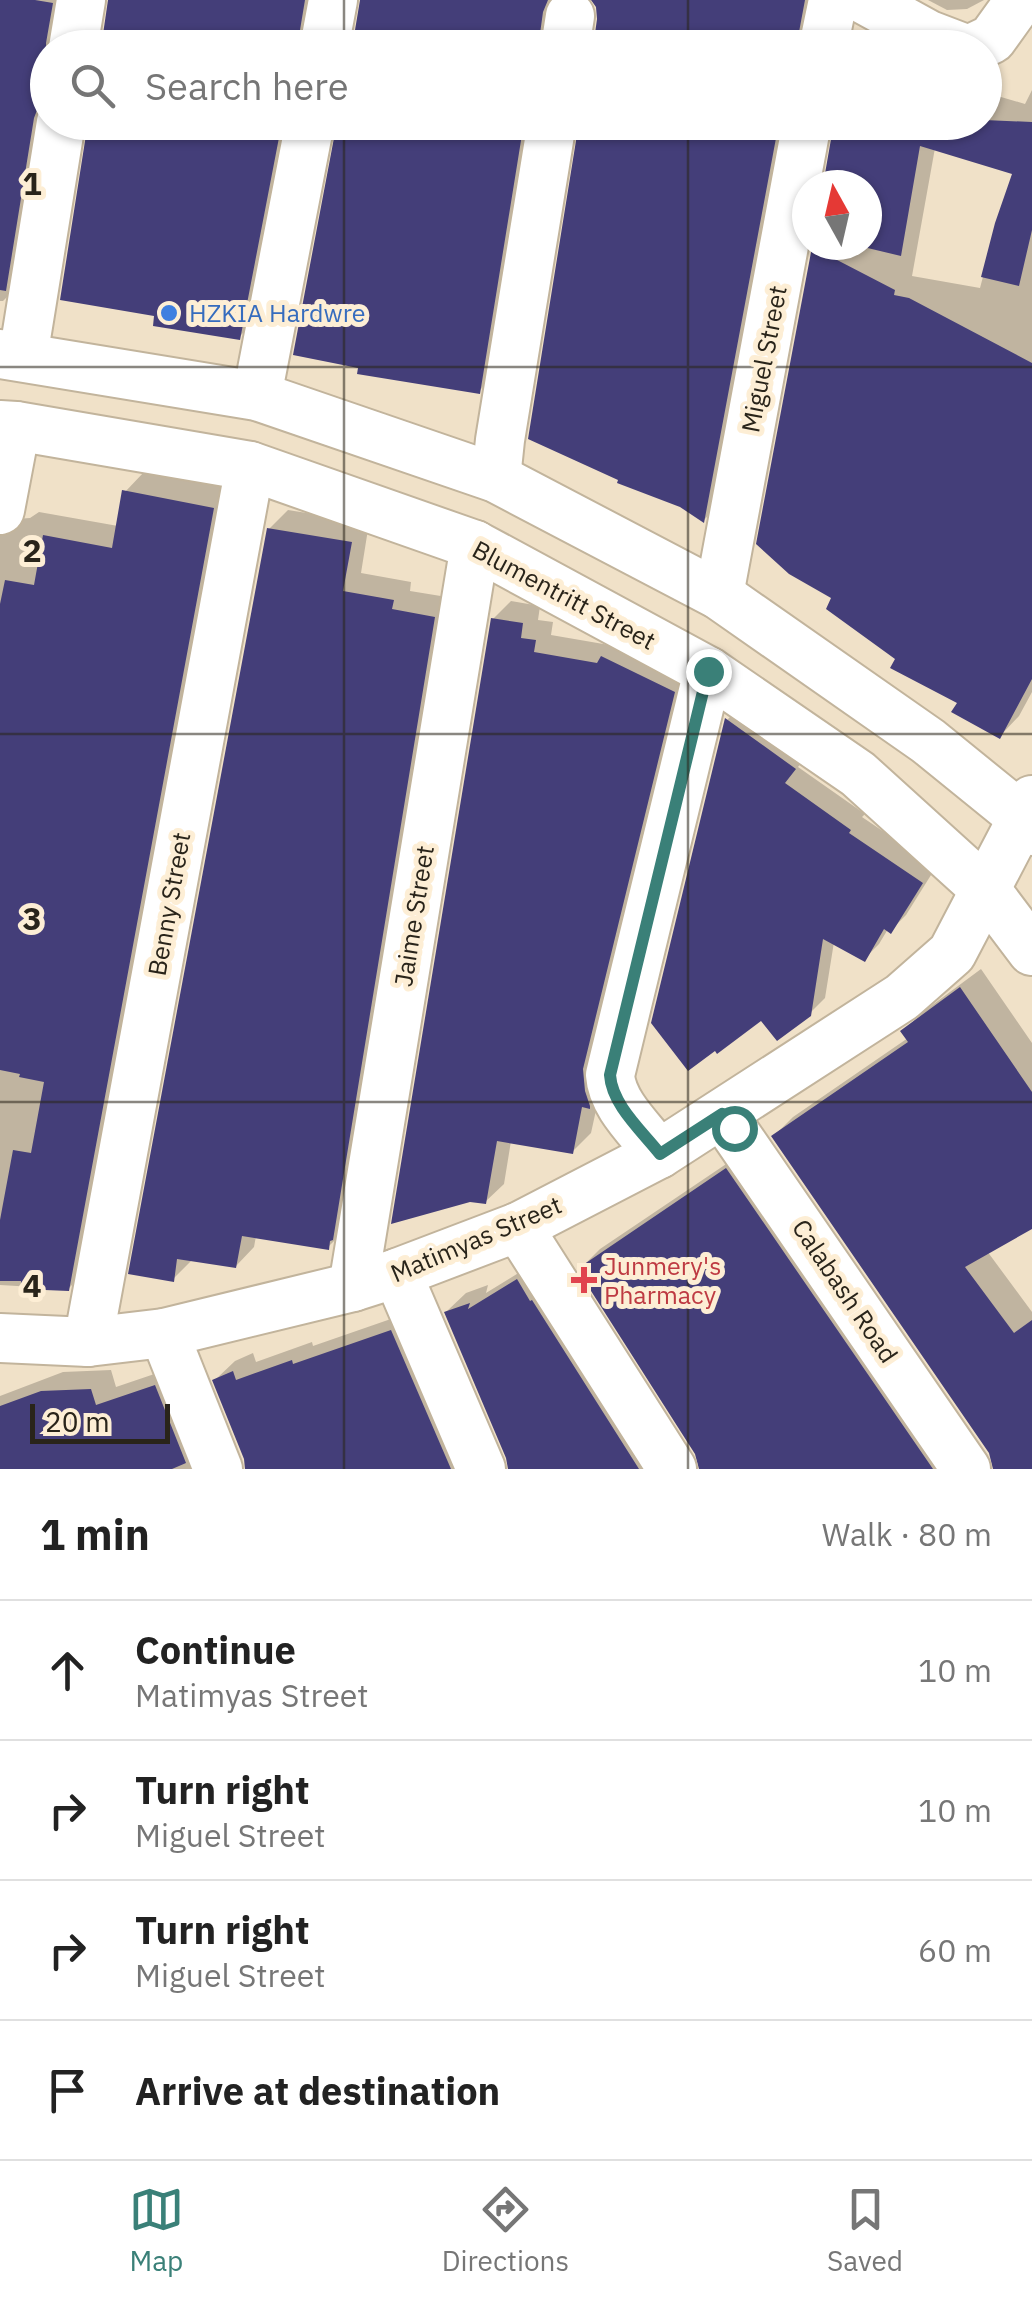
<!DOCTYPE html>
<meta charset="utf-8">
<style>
body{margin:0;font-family:"IBM Plex Sans",sans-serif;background:#f6f6f6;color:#222}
.compass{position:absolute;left:792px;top:170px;width:90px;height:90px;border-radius:50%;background:#fff;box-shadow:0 2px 8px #0004;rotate:352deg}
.scale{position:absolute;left:30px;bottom:25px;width:140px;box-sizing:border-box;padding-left:10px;border:5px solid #29241a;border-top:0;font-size:28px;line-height:35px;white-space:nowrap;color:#29241a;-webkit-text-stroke:8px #fdeed5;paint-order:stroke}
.stop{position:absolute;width:30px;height:30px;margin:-22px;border:8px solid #3a8078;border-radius:50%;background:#fff}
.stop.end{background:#3a8078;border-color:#fff;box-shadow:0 2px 10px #0008}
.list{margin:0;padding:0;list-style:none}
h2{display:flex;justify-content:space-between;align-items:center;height:130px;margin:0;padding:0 40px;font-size:42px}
h2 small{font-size:32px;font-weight:400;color:#767676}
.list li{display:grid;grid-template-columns:65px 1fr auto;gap:30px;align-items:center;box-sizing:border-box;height:140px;padding:0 40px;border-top:2px solid #e0e0e0}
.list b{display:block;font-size:38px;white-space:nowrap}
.list p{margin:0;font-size:32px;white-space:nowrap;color:#767676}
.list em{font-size:32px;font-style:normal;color:#767676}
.icon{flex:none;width:55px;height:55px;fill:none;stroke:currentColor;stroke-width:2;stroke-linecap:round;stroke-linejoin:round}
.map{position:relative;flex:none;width:1032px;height:1469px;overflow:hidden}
.search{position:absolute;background:#fff;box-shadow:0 2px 8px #0004;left:30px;right:30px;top:30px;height:110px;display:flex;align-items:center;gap:25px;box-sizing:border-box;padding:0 35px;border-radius:55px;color:#767676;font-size:38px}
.sheet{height:690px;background:#fff}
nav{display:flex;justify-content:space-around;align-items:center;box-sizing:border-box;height:140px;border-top:2px solid #e0e0e0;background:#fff;font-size:28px;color:#767676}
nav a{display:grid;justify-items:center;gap:5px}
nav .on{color:#3a8078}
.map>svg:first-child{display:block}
.shadow{fill:#0003;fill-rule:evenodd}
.building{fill:#443e79}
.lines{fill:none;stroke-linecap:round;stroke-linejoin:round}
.minor-casing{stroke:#c2b49c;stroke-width:52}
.minor{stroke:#fff;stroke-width:48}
.route{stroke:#3a8078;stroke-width:12}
.grid{fill:none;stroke:#29241a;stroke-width:2.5;stroke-opacity:0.55}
.shop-dot{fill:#3f7fe0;stroke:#fdeed5;stroke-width:4}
.health-dot{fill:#e0444e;stroke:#fdeed5;stroke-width:4}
.labels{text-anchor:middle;stroke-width:10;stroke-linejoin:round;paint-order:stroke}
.shop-label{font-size:25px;fill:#366cbe;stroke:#fdeed5;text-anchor:start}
.street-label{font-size:25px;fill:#29241a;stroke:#fdeed5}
.health-label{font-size:25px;fill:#be3a42;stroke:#fdeed5;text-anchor:start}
.grid-label{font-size:32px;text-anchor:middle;font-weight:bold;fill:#29241a;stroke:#fdeed5;stroke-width:10;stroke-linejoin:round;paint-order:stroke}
</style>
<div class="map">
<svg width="1032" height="1469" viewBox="0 0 1032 1469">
<rect width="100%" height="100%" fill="#f0e1c8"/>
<g class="shadow">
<polygon points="0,0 68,0 74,48 48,48 48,122 23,281 3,301 0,301"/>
<polygon points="110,0 320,0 325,48 103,48"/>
<polygon points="362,0 560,0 566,48 355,48"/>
<polygon points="594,0 819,0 824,48 595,48 600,20"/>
<polygon points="928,0 984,0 967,9 947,10"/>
<polygon points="871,37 938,48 861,48"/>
<path d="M1032,90V692L1019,716L1000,736L960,702L898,659L835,597L759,543L815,245H867V185H826L836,122H984V92L1025,104ZM935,148L1015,172L997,224L980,288L912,276Z"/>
<polygon points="90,122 297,122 259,317 239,337 157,314"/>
<polygon points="339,122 539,122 499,371 479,391"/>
<polygon points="581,122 794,122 723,500 704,520"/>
<polygon points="144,472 232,489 88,1269 68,1289 0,1285 0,510 16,519 30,518 39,512 118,526 125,492"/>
<polygon points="288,510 369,523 361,573 411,582 410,591 453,598 347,1228 328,1247 256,1236 254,1247 236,1266 192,1260 173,1279 269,529"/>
<polygon points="511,601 540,606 538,620 553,622 551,635 615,646 692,673 591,1133 573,1151 511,1141 504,1184 485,1202 493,619"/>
<polygon points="742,705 809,753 798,767 865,814 862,817 936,867 906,915 891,930 888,929 879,944 864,959 834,942 825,998 809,1014 727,720"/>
<polygon points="981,969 1032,1043 1032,1226 987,1251 1032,1312 1032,1469 995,1469 991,1452 774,1136 793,1117 908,1038 903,1031 923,1012"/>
<polygon points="747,1150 968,1469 701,1469 697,1453 580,1269 600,1249"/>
<polygon points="538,1261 674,1469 510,1469 509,1458 446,1312 466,1293 488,1285 486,1293"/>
<polygon points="411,1312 482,1469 247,1469 246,1458 215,1380 235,1361 253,1353 256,1362 312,1342 313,1346"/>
<polygon points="175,1367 219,1469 0,1469 0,1396 63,1372 111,1370 116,1387"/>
</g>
<g class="building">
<polygon points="0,0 35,0 53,3 46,43 48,99 39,105 34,118 6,291 0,290"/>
<polygon points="108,0 305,0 297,48 101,48"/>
<polygon points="360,0 548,0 543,12 538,48 352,48"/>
<polygon points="591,0 805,0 796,48 593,48 597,19 596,7"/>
<polygon points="984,120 1032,122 1032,230 1019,286 981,277 995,223 1012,174 920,146 901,256 855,245 867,245 867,185 823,185 834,122 984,122"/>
<polygon points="88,122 282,122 240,340 153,326 154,316 60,300"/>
<polygon points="337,122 524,122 480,394 357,374 358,368 293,355"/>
<polygon points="579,122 779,122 704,523 680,507 617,483 618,480 528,439"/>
<polygon points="812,247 895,290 894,295 909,298 1032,363 1032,679 1000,739 951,712 957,703 890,668 895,659 826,609 831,598 789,574 756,544"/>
<polygon points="122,490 214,508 69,1291 21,1289 21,1281 0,1281 0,1220 13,1150 31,1153 44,1082 19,1077 20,1074 0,1070 0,604 5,580 34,585 43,535 112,548"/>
<polygon points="267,528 352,542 343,591 394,600 392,609 435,617 333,1240 330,1241 329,1250 242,1236 236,1268 177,1259 174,1282 128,1274"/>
<polygon points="491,618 523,623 521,638 536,640 534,652 597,663 601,656 675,692 583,1069 585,1091 590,1106 590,1109 582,1107 573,1154 497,1141 486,1204 470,1202 391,1224"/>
<polygon points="725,718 796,769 785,783 851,830 849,833 923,883 891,934 884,929 865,962 823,939 811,1016 777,1041 761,1021 717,1054 715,1051 688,1071 651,1023"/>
<polygon points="960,987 1032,1092 1032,1229 965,1267 1014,1333 1032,1320 1032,1469 993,1469 989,1453 771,1136 908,1042 900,1031"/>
<polygon points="726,1168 933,1469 699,1469 695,1454 577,1269"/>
<polygon points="517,1279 530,1301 532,1300 639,1469 508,1469 506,1458 444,1312 470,1303 468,1309"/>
<polygon points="391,1330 451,1469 245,1469 244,1459 212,1380 233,1371 236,1380 292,1360 293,1364"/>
<polygon points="155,1385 186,1463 172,1469 0,1469 0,1406 41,1391 91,1389 96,1405"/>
</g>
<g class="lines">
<g class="minor-casing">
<g id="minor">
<polyline points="865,0 929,35 963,48"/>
<polyline points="73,48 81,0"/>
<polyline points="324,48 333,0"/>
<polyline points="565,48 570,16"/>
<polyline points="823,48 833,0"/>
<polyline points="973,48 992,39 1020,0"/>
<polyline points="0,354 257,396 496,478 719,595 928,741 1023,818 1032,831"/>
<polyline points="23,357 61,122"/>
<polyline points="257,396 310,122"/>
<polyline points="0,425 16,426 250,466 475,545 708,671 858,774 986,890 1032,951"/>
<polyline points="496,478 500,440 552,122"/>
<polyline points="0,510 16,426"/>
<polyline points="719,595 807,122"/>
<polyline points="722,1114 966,1469"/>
<path d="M659,1154C642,1131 612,1105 610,1075L708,671"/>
<polyline points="518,1227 672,1469"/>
<polyline points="397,1273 481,1469"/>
<polyline points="353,1287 475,545"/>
<polyline points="164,1333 218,1469"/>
<polyline points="0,1338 88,1342 164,1333 353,1287 397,1273 518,1227 659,1154 902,997 952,953 1032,800"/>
<polyline points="88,1342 250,466"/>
</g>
</g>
<use href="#minor" class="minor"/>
</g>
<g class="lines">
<path class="route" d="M708,671L610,1075C612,1105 642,1131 660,1154L722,1114L734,1128"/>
</g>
<path class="grid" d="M344,0V48M688,0V48M344,122V1469M688,122V1469M0,367H1032M0,734H1032M0,1102H1032"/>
<circle class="shop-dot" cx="169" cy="313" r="10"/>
<path class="health-dot" d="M579 1265h10v10h10v10h-10v10h-10v-10h-10v-10h10z"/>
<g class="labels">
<g class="shop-label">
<text x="189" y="322">HZKIA Hardwre</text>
</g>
<g class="street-label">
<text transform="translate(764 359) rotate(-79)" y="9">Miguel Street</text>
<text transform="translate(564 595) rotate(28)" y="9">Blumentritt Street</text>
<text transform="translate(169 904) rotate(-80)" y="9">Benny Street</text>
<text transform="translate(414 916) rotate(-81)" y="9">Jaime Street</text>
<text transform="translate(476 1239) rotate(-23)" y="9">Matimyas Street</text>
<text transform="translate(845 1291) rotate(56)" y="9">Calabash Road</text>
</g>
<g class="health-label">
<text x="604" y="1275">Junmery's<tspan x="604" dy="29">Pharmacy</tspan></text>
</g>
</g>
<g class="grid-label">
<text x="32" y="195">1</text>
<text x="32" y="562">2</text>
<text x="32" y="930">3</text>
<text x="32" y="1297">4</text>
</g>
</svg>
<svg class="compass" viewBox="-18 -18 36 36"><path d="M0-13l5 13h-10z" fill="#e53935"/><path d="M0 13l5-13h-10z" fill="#767676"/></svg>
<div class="scale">20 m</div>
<div class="stop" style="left:734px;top:1128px"></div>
<div class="stop end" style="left:708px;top:671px"></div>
<div class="search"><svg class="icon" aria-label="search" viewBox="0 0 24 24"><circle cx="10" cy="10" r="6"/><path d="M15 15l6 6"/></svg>Search here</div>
</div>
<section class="sheet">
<h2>1 min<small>Walk · 80 m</small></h2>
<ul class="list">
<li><svg class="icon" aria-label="ahead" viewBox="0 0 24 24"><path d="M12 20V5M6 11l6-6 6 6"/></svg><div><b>Continue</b><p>Matimyas Street</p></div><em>10 m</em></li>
<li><svg class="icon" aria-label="right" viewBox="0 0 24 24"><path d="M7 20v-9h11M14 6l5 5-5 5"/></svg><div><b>Turn right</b><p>Miguel Street</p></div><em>10 m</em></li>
<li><svg class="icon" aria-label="right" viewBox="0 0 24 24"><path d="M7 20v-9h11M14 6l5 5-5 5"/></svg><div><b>Turn right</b><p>Miguel Street</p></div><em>60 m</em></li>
<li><svg class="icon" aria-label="arrive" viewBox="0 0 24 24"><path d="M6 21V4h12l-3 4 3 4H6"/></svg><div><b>Arrive at destination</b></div></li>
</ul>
</section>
<nav>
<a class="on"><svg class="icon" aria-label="map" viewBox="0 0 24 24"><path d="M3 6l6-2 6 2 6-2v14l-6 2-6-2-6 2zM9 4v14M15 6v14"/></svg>Map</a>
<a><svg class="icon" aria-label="directions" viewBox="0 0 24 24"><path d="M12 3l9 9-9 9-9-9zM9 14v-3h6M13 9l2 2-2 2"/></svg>Directions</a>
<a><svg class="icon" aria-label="saved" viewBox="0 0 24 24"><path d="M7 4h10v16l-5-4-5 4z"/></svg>Saved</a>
</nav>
